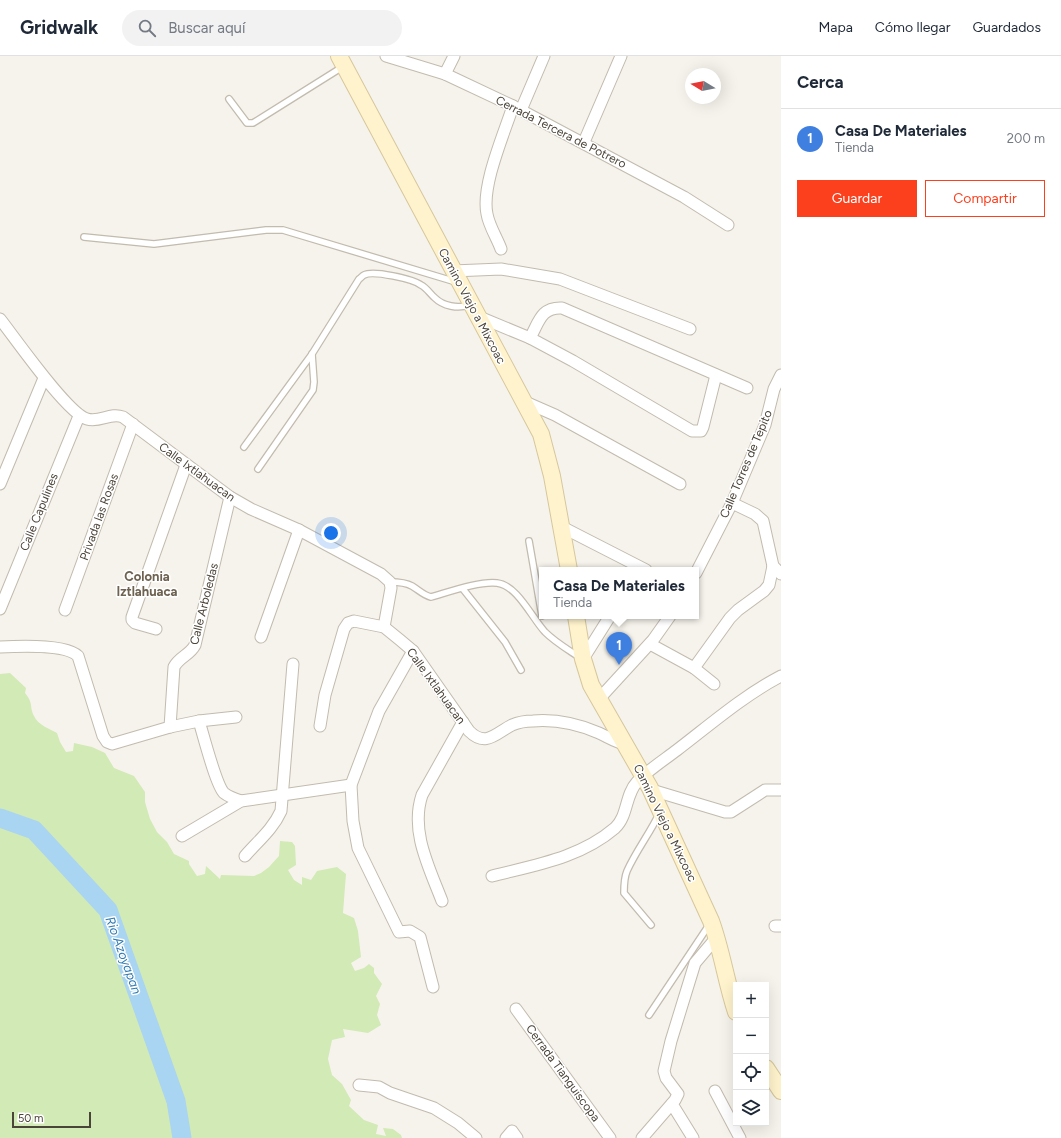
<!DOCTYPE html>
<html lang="es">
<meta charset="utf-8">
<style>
body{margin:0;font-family:Figtree,sans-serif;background:#f2f2f3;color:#1f2937}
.controls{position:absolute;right:12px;bottom:12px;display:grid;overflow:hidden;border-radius:0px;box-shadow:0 4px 16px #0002}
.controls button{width:36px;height:36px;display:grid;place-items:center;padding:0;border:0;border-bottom:1px solid #e0e1e3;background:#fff;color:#1f2937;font:20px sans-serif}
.compass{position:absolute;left:685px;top:12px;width:36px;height:36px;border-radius:50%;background:#fff;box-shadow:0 4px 16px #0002;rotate:280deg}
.scale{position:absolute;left:12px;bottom:10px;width:79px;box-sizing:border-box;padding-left:4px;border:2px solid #4b4439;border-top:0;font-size:11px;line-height:14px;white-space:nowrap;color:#4b4439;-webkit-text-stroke:3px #fff;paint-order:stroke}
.you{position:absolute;left:331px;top:477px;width:14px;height:14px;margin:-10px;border:3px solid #fff;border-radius:50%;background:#1a73e8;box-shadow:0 0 0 6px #1a73e833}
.badge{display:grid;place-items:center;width:26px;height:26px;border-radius:50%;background:#fc3f1d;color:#fff;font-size:13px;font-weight:700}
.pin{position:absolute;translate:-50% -33px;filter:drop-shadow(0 1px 2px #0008)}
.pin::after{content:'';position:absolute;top:21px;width:14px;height:12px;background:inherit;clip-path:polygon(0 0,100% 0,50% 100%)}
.popup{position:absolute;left:539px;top:511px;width:160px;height:52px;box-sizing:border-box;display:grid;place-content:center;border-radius:0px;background:#fff;filter:drop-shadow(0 1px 3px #0005);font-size:13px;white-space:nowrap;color:#747a83}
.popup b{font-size:15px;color:#1f2937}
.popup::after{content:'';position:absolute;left:50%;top:100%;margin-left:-8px;border:8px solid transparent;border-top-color:#fff}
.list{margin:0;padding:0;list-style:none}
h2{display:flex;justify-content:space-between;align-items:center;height:52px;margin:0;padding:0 16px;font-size:17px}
h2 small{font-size:13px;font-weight:400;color:#747a83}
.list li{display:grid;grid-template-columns:26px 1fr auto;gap:12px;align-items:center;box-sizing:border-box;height:60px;padding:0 16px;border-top:1px solid #e0e1e3}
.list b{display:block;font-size:15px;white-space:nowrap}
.list p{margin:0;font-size:13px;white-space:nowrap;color:#747a83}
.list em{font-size:13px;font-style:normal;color:#747a83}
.actions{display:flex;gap:8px;padding:12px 16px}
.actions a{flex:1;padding:9px 0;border:1px solid #fc3f1d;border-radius:0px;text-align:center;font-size:14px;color:#fc3f1d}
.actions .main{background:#fc3f1d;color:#fff}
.icon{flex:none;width:22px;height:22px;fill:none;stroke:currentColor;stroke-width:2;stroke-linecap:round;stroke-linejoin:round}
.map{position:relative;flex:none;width:781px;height:1082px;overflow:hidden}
header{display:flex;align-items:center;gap:24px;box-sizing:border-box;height:56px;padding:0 20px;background:#fff;border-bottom:1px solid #e0e1e3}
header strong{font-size:19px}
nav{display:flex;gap:22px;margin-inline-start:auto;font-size:14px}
.search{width:280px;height:36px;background:#f2f2f3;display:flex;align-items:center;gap:10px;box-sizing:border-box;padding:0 14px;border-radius:22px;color:#747a83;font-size:15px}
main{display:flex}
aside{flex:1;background:#fff}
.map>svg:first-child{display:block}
.green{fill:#d2eab5}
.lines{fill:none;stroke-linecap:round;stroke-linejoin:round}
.river{stroke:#a9d4f2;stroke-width:19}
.service-casing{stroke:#c2bbae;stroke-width:8}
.minor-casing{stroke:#c2bbae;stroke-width:13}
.secondary-casing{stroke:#d6c79b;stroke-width:18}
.service{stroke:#fff;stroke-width:5.5}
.minor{stroke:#fff;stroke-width:11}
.secondary{stroke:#fff3cd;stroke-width:16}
.labels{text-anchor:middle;stroke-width:3;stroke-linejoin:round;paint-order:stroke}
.street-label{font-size:12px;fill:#4b4439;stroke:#fff}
.neighbourhood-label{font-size:13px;font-weight:bold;fill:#6e6250;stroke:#fff}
.water-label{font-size:13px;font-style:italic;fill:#2e7ab2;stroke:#fff}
</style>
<header>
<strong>Gridwalk</strong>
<div class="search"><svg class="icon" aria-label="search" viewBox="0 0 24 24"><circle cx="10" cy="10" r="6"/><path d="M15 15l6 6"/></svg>Buscar aquí</div>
<nav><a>Mapa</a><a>Cómo llegar</a><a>Guardados</a></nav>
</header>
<main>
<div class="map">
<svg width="781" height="1082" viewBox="0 0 781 1082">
<rect width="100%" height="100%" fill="#f6f3ec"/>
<path class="green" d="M10,617L26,632L25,637C34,648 29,650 34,660C38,669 50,673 57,677L60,686L66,696L73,695L74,687L92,691L105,697L114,712L134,720L145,736V746L150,763L157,776L167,786L174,798L189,805V808L197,820L205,818L206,810L220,823L221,819L254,820L261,817L269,811L279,800L280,785L292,786L295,790L296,809L288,814L294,824L302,829V821L311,824L317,815L337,811L346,818L343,857L354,862L358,875L361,901L351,907L355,915L364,912L369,908L374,912V917L382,928L376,940L380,948L377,959L381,969L368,977L343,973L345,981L332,984L328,1003L332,1019L342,1028L351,1044L349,1050L364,1064L378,1069L376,1078L386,1080L383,1072L393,1073L401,1079L402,1082H0V618Z"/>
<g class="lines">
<polyline class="river" points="0,762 34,774 108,854 176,1045 182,1082"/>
<g class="service-casing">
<g id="service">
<polyline points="229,43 247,67 253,67 344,10"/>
<polyline points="84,181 154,188 266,174 283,174 456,226"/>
<path d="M244,391L312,298L359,223C361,222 362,220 364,219C373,214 413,223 421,229C427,232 430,238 435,242C443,250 458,253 469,249"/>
<polyline points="258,413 313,334 314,326 312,298"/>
<polyline points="529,485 542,560"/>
<path d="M390,526C397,526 405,526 412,530C419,534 423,539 431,541C449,536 479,525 497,527C517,529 532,562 545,576C555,586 567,593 579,601"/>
<polyline points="463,533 505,586 521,614"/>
<path d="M651,869L624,837C624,830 624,822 627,815C636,795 650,777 659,758"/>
<polyline points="649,959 709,869"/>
</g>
</g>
<g class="minor-casing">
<g id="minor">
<polyline points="386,0 445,18 513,50 684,141 728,169"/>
<polyline points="445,18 454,0"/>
<polyline points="521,54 544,0"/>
<polyline points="584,86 621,0"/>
<path d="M501,193C497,182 489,170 487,158C481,130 504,78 513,50"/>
<polyline points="453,215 501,213 560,223 690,273"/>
<polyline points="477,260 530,282 573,305 692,375 701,375 703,371 716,319"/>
<path d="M0,263C15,282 67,357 87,363C100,367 110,356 123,361L230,441L251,453L299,474L381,518L390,526L391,532L384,571"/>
<path d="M530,282C539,266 541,251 562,252L747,332"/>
<polyline points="523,345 555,359 680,428"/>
<polyline points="0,428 44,322"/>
<polyline points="732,447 755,458 763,465 773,510 781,518"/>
<polyline points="562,471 646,514"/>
<polyline points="696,517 732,447 765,369 774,333 781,319"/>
<polyline points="0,553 79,360"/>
<polyline points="65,554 133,368"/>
<polyline points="156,573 135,567 132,564 132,561 186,409"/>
<polyline points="261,581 299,474"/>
<polyline points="650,588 694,612 730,562 738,554 764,535 769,529 773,510"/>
<path d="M0,591C18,590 66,588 78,600L103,680L107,686L112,688L170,671L199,665L236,661"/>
<polyline points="413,595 379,655 351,729 353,765 358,792 399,876 410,875 420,881 433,931"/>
<polyline points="583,603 610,560"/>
<polyline points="694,612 714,628"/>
<polyline points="598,644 653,584 670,560"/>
<path d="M199,665C203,678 216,729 224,737C229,741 235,743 241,745"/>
<path d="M320,670L325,639L344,573L348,567L354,565L384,571L400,584L413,595L469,675C486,692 496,677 512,669C519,666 526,665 533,665C557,663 578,668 599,677C608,681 615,686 625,688"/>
<path d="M170,671L174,611C179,601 190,599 195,589L230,441"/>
<polyline points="650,732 655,735 725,756 731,756 765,734 781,734"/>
<polyline points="182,780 241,745 351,729"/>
<path d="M245,800C258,785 273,773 281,755L293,608"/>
<path d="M492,820C535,809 580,802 615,772C628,760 625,739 637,726C648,714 664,704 677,694C711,668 743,640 781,620"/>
<path d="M442,845C429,811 410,775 422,739L463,666"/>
<polyline points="775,870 781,870"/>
<polyline points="516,953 610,1082"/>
<polyline points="359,1029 379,1031 390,1037 434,1052 458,1067 476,1082"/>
<polyline points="715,1035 740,1082"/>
<polyline points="672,1048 693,1082"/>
<polyline points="506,1082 512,1075 517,1082"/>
<polyline points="642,1082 675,1044 678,1038 666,1022 664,1015 671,985 695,907 717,881"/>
</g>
</g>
<g class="secondary-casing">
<g id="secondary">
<polyline points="339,0 541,378 552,420 569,514"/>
<path d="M576,560L583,603L591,629L650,732L711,865C722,895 726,926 736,956"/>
<polyline points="766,1012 781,1035"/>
</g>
</g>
<use href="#service" class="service"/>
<use href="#minor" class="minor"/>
<use href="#secondary" class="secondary"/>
</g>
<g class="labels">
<g class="street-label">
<text transform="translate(561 76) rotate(27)" y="4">Cerrada Tercera de Potrero</text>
<text transform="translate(472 250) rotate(62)" y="4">Camino Viejo a Mixcoac</text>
<text transform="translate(746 408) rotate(-67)" y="4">Calle Torres de Tepito</text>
<text transform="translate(197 416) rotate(36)" y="4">Calle Ixtlahuacan</text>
<text transform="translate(39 456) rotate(-68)" y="4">Calle Capulines</text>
<text transform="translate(99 461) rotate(-70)" y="4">Privada las Rosas</text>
<text transform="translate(204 548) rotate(-76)" y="4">Calle Arboledas</text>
<text transform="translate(436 630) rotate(54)" y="4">Calle Ixtlahuacan</text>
<text transform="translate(665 767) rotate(64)" y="4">Camino Viejo a Mixcoac</text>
<text transform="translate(563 1017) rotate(54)" y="4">Cerrada Tianguiscopa</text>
</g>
<g class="neighbourhood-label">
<text x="147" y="525">Colonia<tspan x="147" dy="15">Iztlahuaca</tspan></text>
</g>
<g class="water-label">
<text transform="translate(124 899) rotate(70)" y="5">Rio Azoyapan</text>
</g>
</g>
</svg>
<div class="controls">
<button>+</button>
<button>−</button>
<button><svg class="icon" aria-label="locate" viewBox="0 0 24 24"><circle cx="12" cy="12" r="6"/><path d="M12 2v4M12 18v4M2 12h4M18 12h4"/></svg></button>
<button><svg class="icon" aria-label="layers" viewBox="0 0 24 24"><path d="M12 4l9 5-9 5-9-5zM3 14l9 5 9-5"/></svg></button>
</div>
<svg class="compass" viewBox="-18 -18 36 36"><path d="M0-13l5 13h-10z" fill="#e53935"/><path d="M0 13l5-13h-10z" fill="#747a83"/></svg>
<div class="scale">50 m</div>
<div class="you"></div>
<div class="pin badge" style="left:619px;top:609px;background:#3f7fe0">1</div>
<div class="popup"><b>Casa De Materiales</b>Tienda</div>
</div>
<aside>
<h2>Cerca<small></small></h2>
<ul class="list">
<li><span class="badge" style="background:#3f7fe0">1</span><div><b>Casa De Materiales</b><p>Tienda</p></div><em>200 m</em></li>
</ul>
<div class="actions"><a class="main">Guardar</a><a>Compartir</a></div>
</aside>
</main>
